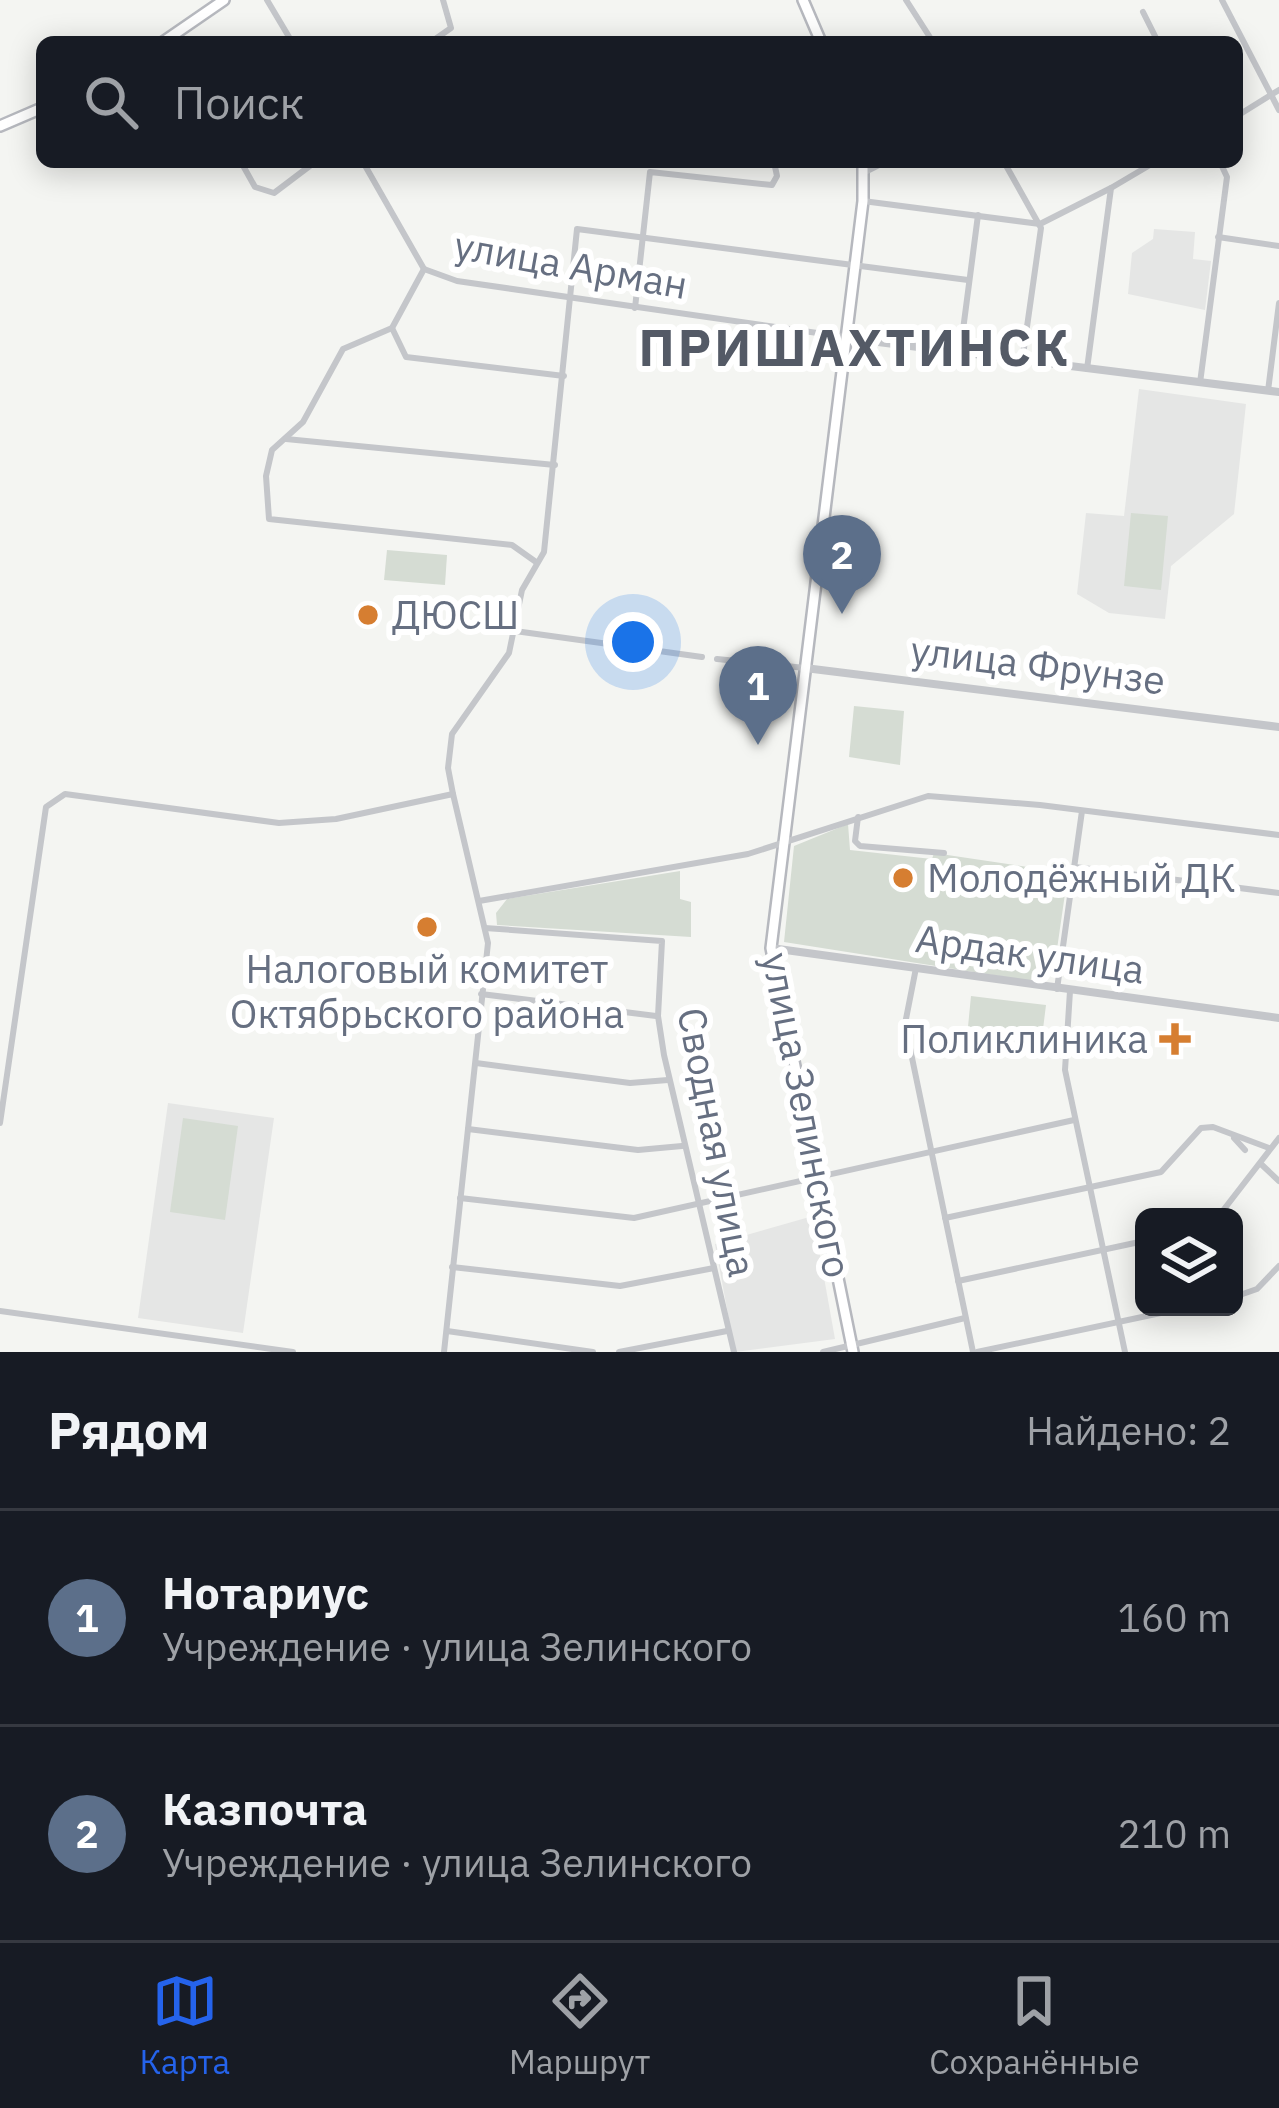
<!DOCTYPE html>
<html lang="ru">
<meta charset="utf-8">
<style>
body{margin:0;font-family:"IBM Plex Sans",sans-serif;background:#20242c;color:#f1f3f6}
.controls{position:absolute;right:36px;bottom:36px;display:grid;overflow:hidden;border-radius:18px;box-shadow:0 6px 30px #0003}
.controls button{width:108px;height:108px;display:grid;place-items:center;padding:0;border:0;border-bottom:3px solid #363941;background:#171b24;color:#f1f3f6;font:60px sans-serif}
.you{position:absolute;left:633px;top:642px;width:42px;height:42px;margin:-30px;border:9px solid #fff;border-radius:50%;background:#1a73e8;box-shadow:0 0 0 18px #1a73e833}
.badge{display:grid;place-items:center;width:78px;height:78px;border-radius:50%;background:#2563eb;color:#fff;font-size:39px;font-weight:700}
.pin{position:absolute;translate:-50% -99px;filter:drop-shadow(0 3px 6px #0008)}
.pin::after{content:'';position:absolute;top:63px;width:42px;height:36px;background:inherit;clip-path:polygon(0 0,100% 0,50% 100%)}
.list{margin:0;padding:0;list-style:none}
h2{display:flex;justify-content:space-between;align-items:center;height:156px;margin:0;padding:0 48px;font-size:51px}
h2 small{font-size:39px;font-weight:400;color:#9ea1a6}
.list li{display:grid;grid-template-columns:78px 1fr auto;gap:36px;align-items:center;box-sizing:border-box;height:216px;padding:0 48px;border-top:3px solid #363941}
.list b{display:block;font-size:45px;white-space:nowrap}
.list p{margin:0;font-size:39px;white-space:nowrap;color:#9ea1a6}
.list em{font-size:39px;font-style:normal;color:#9ea1a6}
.icon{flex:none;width:66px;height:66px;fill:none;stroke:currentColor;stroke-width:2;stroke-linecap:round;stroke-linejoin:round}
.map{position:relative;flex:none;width:1279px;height:1352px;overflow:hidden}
.search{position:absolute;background:#171b24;box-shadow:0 6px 30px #0003;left:36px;right:36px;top:36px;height:132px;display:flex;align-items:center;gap:30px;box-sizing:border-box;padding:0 42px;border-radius:18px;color:#9ea1a6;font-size:45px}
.sheet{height:588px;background:#171b24}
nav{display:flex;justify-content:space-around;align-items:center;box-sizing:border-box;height:168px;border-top:3px solid #363941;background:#171b24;font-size:33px;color:#9ea1a6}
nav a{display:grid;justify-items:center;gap:6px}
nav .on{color:#2563eb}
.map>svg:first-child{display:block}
.built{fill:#e5e6e5}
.green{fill:#d5dcd3}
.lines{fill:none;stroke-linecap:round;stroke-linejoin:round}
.secondary-casing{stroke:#b6b8be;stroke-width:14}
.minor{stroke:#c4c6ca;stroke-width:6}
.tertiary{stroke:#c4c6ca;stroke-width:8}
.secondary{stroke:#fff;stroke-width:9}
.poi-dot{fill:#d67e31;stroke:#fff;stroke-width:4.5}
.labels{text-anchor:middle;stroke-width:12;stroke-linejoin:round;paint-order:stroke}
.street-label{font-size:39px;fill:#666f81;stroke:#fff}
.poi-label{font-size:39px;fill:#666f81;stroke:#fff;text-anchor:start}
.district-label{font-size:51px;font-weight:bold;letter-spacing:3px;fill:#545a66;stroke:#fff}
</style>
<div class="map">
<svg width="1279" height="1352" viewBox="0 0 1279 1352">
<rect width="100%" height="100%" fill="#f4f5f2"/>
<g class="built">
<polygon points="1154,229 1195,232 1193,259 1211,261 1205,310 1128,294 1132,253 1153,239"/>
<polygon points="1139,389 1246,404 1234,514 1171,566 1165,619 1109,613 1077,594 1086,513 1124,516"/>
<polygon points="168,1103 274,1118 243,1333 138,1318"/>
<polygon points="813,1216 835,1339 735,1352 715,1244"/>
</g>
<g class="green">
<polygon points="1131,513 1168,516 1161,590 1124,586"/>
<polygon points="387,550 447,555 445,585 384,580"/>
<polygon points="854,706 904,711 900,765 849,757"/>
<polygon points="848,824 850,850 932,859 934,853 1068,873 1056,956 1037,967 1030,981 784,942 794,846"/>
<polygon points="680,871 680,899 691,902 691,937 497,925 496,913 507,899"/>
<polygon points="971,996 1046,1005 1041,1045 967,1037"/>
<polygon points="183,1118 238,1126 225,1220 170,1212"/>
</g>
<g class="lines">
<g class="secondary-casing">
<g id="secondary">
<polyline points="803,0 821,42"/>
<polyline points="163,42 224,0"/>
<polyline points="0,126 42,108"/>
<polyline points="853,1352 771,948 863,201 863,162"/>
</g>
</g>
<g class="minor">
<polyline points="267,0 292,42"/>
<polyline points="906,0 933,42"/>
<polyline points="1222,0 1279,110"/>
<polyline points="1143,12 1158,42"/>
<polyline points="431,42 451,28 443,0"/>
<polyline points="1237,116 1279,90"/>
<polyline points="241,162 255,187 274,193 315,162"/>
<polyline points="363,162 424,269"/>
<polyline points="1004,162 1041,228 1022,362"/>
<polyline points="863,173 885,162"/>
<polyline points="863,201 1040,224 1111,188"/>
<polyline points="1218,237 1279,246"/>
<polyline points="424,269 392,328 343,349 303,422 272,450 266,476 269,519 512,545 536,562"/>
<polyline points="424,269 457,281 845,337"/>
<polyline points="635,308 650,172 772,185 777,176 774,162"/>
<polyline points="392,328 406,357 564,376"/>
<polyline points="960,353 978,215"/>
<polyline points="1087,369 1111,188 1155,162"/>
<polyline points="1200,383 1227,177 1220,162"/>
<polyline points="1268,391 1279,303"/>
<polyline points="286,439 555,465"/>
<polyline points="515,631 702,657"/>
<polyline points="717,659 805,668"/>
<polyline points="453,794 448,768 452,734 509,653 522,590 544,552 577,229 968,280"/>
<polyline points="858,817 855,841 860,846 944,853"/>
<polyline points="1075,867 1279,893"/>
<polyline points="479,901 748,854 928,796 1040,805 1279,835"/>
<polyline points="485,928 662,941 658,1016 664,1055 734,1352"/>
<polyline points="916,968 905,1024 973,1352"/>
<polyline points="1057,989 1082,811"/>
<polyline points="1070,991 1065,1070 1125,1352"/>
<polyline points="481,994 656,1016"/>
<polyline points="476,1063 630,1083 668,1080"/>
<polyline points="0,1123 46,807 65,794 279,823 336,819 453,794 488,943 444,1352"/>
<polyline points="468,1129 638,1150 682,1146"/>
<polyline points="1234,1138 1245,1150"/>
<polyline points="1262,1165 1279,1181"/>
<polyline points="460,1198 634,1218 1074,1120"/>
<polyline points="1218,1217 1279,1138"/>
<polyline points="945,1218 1161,1172 1201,1128 1213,1127 1269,1148"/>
<polyline points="452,1267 620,1286 714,1268"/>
<polyline points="958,1281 1144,1241"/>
<polyline points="1234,1297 1257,1289 1279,1266"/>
<polyline points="0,1311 293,1352"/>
<polyline points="447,1331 593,1352"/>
<polyline points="619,1352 727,1331"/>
<polyline points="823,1352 965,1318"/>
<polyline points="977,1352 1189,1307"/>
</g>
<g class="tertiary">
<polyline points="846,338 1279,392"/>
<polyline points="805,668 1279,727"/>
<polyline points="771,948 1279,1018"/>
</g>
<use href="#secondary" class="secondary"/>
</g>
<g class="poi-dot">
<circle cx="368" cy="615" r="12"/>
<circle cx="903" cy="878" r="12"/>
<circle cx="427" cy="927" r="12"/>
<path d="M1169 1021h12v12h12v12h-12v12h-12v-12h-12v-12h12z"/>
</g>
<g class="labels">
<g class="street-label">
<text transform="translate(571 265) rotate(10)" y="14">улица Арман</text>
<text transform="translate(1038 665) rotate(7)" y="14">улица Фрунзе</text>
<text transform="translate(1030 954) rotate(8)" y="14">Ардак улица</text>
<text transform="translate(807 1115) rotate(79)" y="14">улица Зелинского</text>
<text transform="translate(717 1142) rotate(79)" y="14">Сводная улица</text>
</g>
<g class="poi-label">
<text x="392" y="629">ДЮСШ</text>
<text x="927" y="892">Молодёжный ДК</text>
<text x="427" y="983" text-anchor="middle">Налоговый комитет<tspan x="427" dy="45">Октябрьского района</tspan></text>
<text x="1148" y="1053" text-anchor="end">Поликлиника</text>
</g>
<g class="district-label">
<text x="855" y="366">ПРИШАХТИНСК</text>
</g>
</g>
</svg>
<div class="controls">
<button><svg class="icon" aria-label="layers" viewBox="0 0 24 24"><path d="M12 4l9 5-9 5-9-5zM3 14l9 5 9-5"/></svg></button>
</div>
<div class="you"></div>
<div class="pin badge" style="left:758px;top:745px;background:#5c6f8a">1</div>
<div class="pin badge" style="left:842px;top:614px;background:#5c6f8a">2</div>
<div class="search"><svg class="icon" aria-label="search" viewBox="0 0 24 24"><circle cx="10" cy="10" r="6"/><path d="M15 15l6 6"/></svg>Поиск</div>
</div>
<section class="sheet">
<h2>Рядом<small>Найдено: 2</small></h2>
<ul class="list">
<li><span class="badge" style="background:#5c6f8a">1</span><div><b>Нотариус</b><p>Учреждение · улица Зелинского</p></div><em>160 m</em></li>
<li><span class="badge" style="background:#5c6f8a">2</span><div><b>Казпочта</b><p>Учреждение · улица Зелинского</p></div><em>210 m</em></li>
</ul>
</section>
<nav>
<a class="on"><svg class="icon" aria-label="map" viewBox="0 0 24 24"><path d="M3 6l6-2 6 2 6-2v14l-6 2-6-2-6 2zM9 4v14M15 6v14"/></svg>Карта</a>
<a><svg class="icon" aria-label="directions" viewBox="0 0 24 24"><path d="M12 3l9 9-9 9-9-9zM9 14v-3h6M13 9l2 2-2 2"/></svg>Маршрут</a>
<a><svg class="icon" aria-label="saved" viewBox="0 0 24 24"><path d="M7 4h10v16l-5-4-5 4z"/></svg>Сохранённые</a>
</nav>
